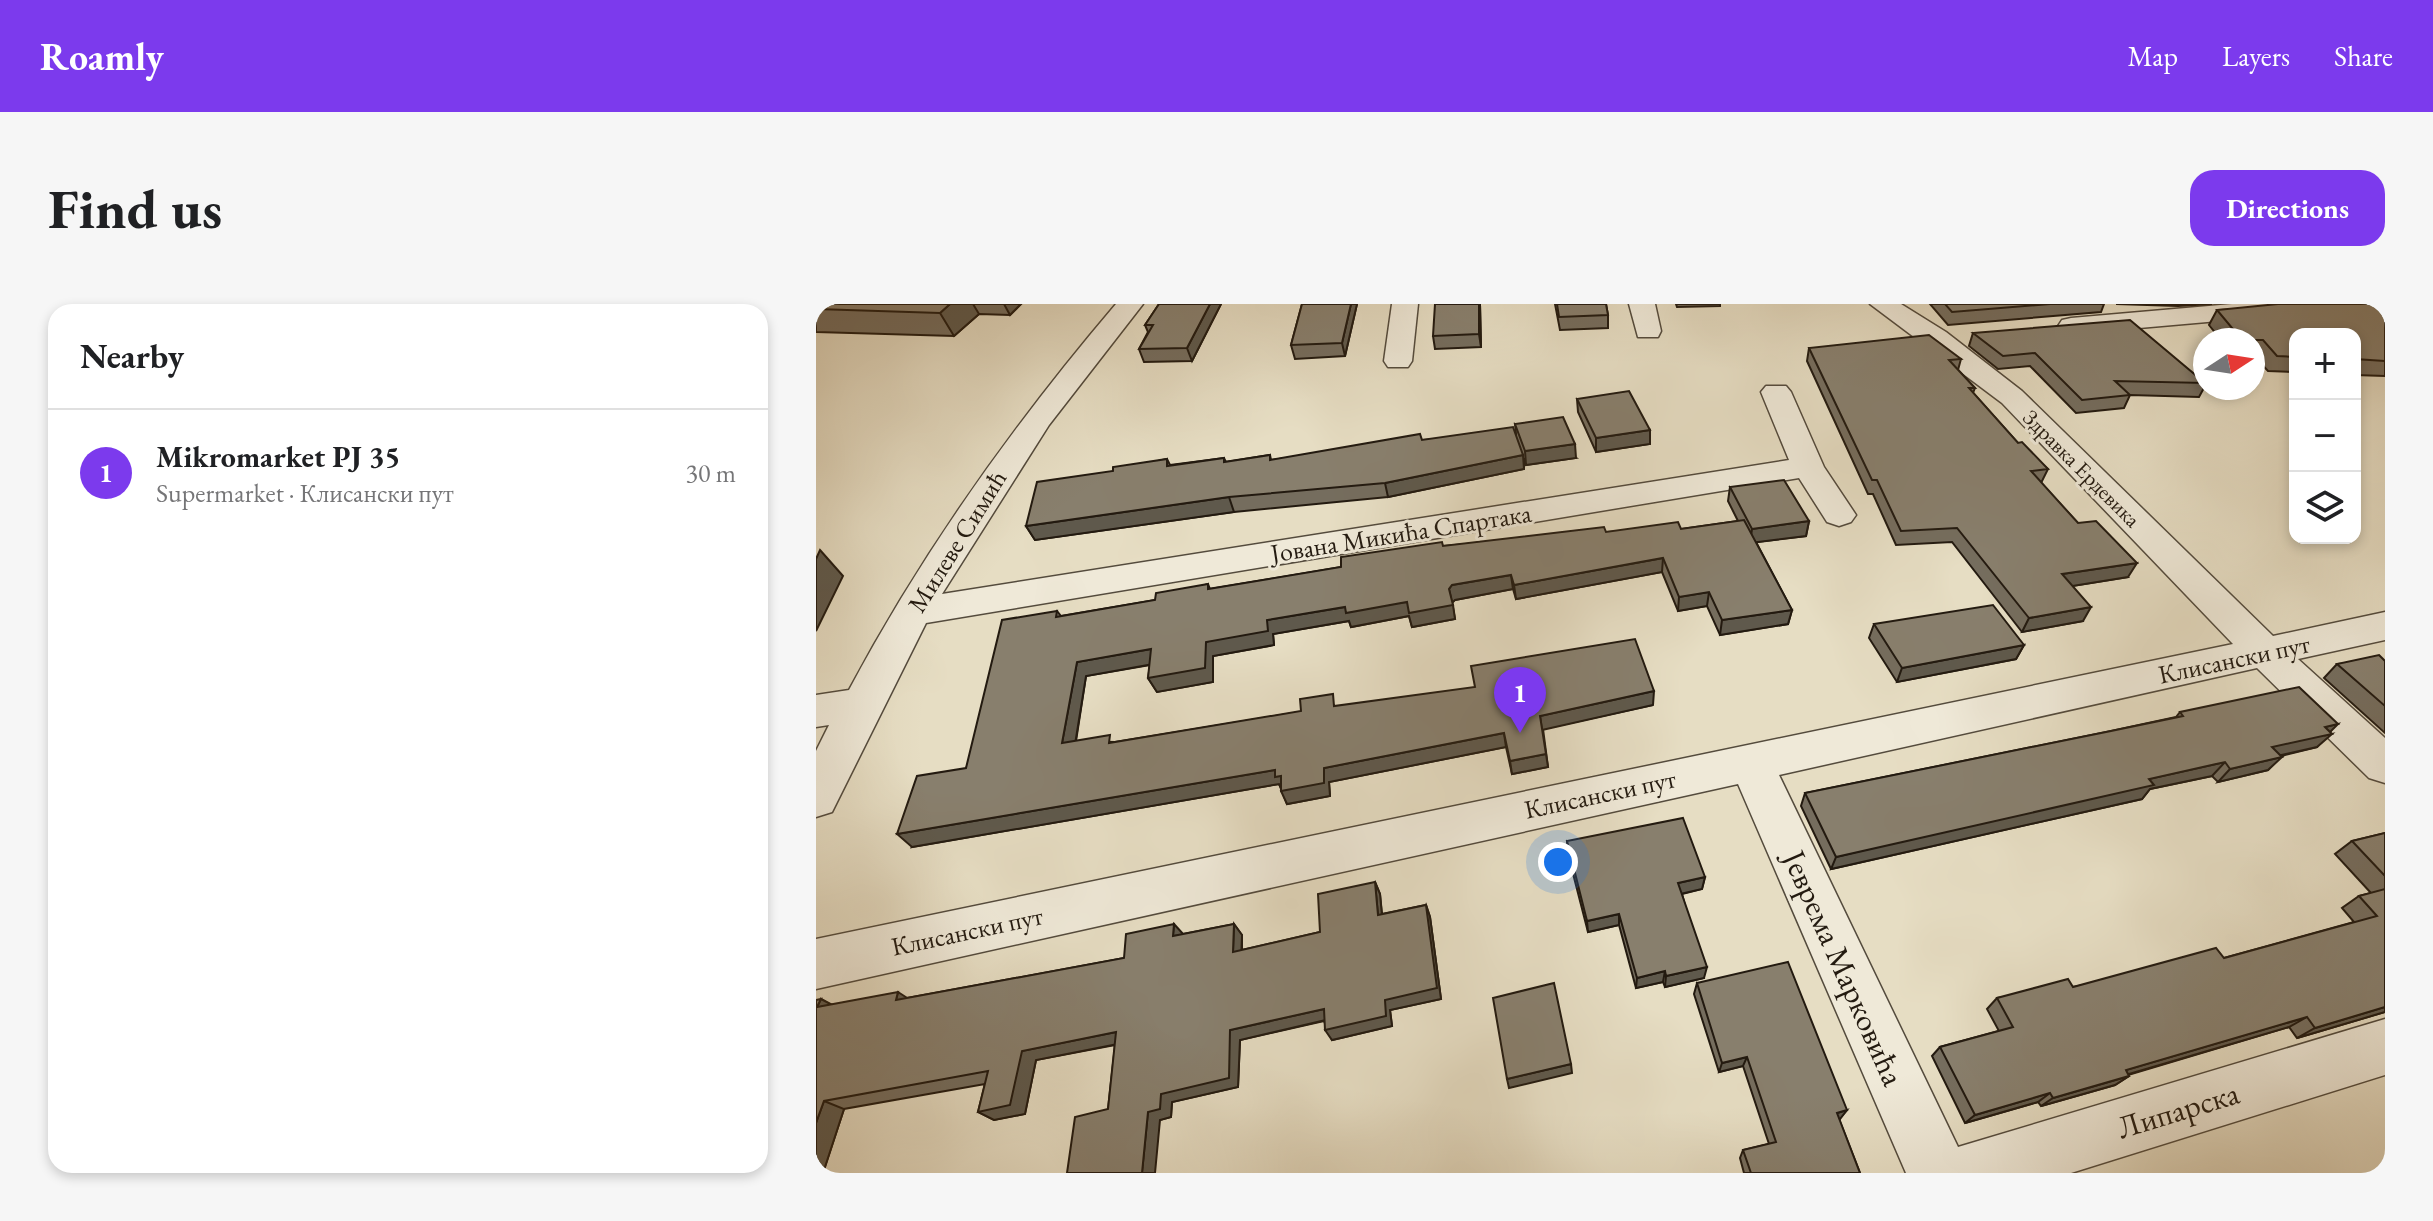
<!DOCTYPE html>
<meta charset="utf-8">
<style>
body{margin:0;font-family:"EB Garamond",serif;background:#f6f6f6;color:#202124}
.controls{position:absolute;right:24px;top:24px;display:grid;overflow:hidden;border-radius:16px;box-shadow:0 4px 12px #0003}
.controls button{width:72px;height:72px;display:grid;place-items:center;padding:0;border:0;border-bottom:2px solid #e0e0e0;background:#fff;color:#202124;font:40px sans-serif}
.compass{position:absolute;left:1377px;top:24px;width:72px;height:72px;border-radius:50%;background:#fff;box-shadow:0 4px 12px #0003;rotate:78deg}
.you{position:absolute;left:742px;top:558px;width:28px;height:28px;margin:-20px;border:6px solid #fff;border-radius:50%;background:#1a73e8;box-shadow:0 0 0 12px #1a73e833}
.badge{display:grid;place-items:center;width:52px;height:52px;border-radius:50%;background:#7c3aed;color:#fff;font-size:26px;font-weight:700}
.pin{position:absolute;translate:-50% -66px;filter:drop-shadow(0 2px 4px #0008)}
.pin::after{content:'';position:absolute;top:42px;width:28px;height:24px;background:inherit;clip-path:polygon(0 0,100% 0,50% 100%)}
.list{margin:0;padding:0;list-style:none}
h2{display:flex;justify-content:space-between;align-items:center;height:104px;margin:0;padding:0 32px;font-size:34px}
h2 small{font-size:26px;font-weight:400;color:#757577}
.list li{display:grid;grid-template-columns:52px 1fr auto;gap:24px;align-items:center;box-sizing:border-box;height:128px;padding:0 32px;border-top:2px solid #e0e0e0}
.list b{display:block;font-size:30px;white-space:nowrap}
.list p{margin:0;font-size:26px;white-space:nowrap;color:#757577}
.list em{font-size:26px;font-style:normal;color:#757577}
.icon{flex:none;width:44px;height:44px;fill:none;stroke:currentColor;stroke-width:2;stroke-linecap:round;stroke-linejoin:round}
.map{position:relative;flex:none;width:1569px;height:869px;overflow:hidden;border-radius:24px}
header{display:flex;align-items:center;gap:48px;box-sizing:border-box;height:112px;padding:0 40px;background:#7c3aed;color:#fff}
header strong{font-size:38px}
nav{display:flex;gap:44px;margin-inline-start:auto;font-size:28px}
.intro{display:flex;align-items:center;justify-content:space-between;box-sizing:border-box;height:192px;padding:0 48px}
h1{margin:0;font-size:56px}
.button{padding:20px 36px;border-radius:24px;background:#7c3aed;color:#fff;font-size:28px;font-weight:700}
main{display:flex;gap:48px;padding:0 48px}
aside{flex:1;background:#fff;border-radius:24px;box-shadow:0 4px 12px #0003}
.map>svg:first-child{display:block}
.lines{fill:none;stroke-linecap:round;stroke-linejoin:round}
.minor-casing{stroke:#544b3d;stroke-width:3}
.minor{fill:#efe9d8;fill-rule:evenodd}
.wall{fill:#756d5e;stroke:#231a10;stroke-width:2}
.shaded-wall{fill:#5f594c;stroke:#231a10;stroke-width:2}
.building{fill:#887f6d;stroke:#231a10;stroke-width:2}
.labels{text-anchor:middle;stroke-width:6;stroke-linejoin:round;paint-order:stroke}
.far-street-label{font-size:22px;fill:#231a10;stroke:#efe9d8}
.street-label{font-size:26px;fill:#231a10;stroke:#efe9d8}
.near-street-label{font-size:32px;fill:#231a10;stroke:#efe9d8}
</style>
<header>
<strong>Roamly</strong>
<nav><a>Map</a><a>Layers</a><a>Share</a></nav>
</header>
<div class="intro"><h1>Find us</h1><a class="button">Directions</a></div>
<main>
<aside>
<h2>Nearby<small></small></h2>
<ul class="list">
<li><span class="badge">1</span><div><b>Mikromarket PJ 35</b><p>Supermarket · Клисански пут</p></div><em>30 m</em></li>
</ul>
</aside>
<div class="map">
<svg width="1569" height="869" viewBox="0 0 1569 869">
<rect width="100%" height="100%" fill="#e6ddc3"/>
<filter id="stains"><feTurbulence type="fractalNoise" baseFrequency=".0025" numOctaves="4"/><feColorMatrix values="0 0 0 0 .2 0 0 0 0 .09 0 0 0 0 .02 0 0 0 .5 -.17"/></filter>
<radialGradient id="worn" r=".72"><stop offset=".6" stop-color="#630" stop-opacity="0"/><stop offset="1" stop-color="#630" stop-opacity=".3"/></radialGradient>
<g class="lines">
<g class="minor-casing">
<g id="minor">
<path d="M300,0H327L233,121L126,290L973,156L945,88L950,82H970L975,88L1008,163L1040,211L1035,218L1023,222L1011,218L983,174L110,319L16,508L0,513V447L13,421L0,423V391L33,386C107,247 198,120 300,0Z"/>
<polygon points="576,0 602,0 596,57 592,63 572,63 568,57"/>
<polygon points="813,0 839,0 845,27 842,33 822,33"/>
<polygon points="1054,0 1085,0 1130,28 1206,87 1457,332 1569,308 1569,336 1482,355 1569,434 1569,479 1553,474 1441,364 963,471 1142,843 1569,715 1569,771 1255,869 1090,869 922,480 0,685 0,635 1417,340 1186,99"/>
<polygon points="1416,0 1458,0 1461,5 1448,13 1255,30 1246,28 1242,22 1246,16 1255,14"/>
</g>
</g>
<use href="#minor" class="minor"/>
</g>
<g class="wall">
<polygon points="0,0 205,0 194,11 163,10 138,32 0,28"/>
<polygon points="343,0 405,0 376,57 328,58 323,45 332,28 329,21"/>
<polygon points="486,0 541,0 529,52 479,55 475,41"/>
<polygon points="664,0 665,43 619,45 617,32"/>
<polygon points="739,0 790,0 792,11 792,24 744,26"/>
<polygon points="860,0 904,0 904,2 861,3"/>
<polygon points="1114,0 1288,0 1285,8 1132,21"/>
<polygon points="1300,0 1396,0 1362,2"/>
<polygon points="1569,0 1569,72 1539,71 1539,30 1479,30 1479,68 1452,67 1437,51 1437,36 1405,36 1393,21 1401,6"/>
<polygon points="1157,29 1389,78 1389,82 1383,93 1314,91 1308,104 1260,109 1214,62 1182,65 1153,42"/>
<polygon points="993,44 1145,55 1142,66 1159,84 1157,89 1202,139 1232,165 1225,179 1312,273 1256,282 1267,317 1206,328 1136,238 1080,241 1057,190 1052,190 991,57"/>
<polygon points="761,95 834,126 834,140 780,148 762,108"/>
<polygon points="699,120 760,154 710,161 708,154 708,165 572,193 418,208 219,236 210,222 297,167 351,155 354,161 408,154 410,158 454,151 455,156 606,136 700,130"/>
<polygon points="914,183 993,217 990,232 940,238 976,306 972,320 904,331 891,302 862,307 846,268 700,295 697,285 639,296 636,298 639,315 596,323 593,312 535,323 533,317 457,330 458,341 397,352 397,378 341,388 332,374 334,361 270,372 260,437 299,438 521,402 837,401 727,425 732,463 696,470 690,443 513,478 514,492 471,500 463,480 96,543 150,464 241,307 245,312 339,296 392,280 394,285 525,263 627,242 790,228 865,225 922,217 912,197"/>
<polygon points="1058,320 1208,341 1200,355 1081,378 1053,334"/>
<polygon points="1569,357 1569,429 1508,374 1521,360"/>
<polygon points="1364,408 1514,428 1501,443 1465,452 1452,466 1402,478 1396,472 1334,485 1326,495 1015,565 985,502 989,489 1295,427 1360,413"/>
<polygon points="1569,529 1569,708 1481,734 1473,723 1312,771 1313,772 1299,781 1225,802 1222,798 1149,819 1116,752 1124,743 1183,727 1171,705 1181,694 1257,683 1408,654 1538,618 1526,604 1543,592 1555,589 1519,550 1536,537"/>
<polygon points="751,537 889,573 886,585 866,590 888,674 849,683 847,678 820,684 803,621 772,628 752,550"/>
<polygon points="559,578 564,590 566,610 610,601 614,613 625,695 574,706 576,722 516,736 508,717 424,736 422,783 356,798 355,813 344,816 292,805 299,741 220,756 209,810 178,816 162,808 169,780 28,805 7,869 0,869 5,695 15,701 91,694 308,654 367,630 418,620 426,631 426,646 504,628"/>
<polygon points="881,679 1031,806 1023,815 1044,869 928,869 924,854 927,846 953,840 927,762 903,768 878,690"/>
</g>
<g class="shaded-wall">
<polygon points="134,0 157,0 163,10 138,32 124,9"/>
<polygon points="188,0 205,0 194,11"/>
<polygon points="394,0 405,0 376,57 371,44"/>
<polygon points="535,0 541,0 529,52 526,39"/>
<polygon points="663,0 664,0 665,43 663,30"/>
<polygon points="834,126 834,140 780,148 780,134"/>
<polygon points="759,140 760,154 710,161 709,147"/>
<polygon points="707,151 708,165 572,193 569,179"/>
<polygon points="413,193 418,208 219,236 210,222"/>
<polygon points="993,217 990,232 934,239 936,225"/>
<polygon points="4,246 27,272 0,327 0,255"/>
<polygon points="847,254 846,268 700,295 698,281"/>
<polygon points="1321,259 1312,273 1238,285 1246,270"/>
<polygon points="695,271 697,285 639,296 636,299 633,285 636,281"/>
<polygon points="893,288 891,302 862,307 863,293"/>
<polygon points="591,298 637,301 639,315 596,323 593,312 535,323 533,317 457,330 458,341 397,352 397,378 341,388 332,374 390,338 451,316 529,303"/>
<polygon points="1275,303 1267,317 1206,328 1213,314"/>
<polygon points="976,306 972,320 904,331 906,316"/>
<polygon points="1208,341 1200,355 1081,378 1086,364"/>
<polygon points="335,345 343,359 270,372 257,453 246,439 261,358"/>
<polygon points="838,387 837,401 726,426 724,412"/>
<polygon points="1522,420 1511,431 1516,430 1501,443 1443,456 1456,443 1509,423"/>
<polygon points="688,429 690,443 513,478 514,492 471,500 465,487 508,464"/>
<polygon points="730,450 732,463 696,470 694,457"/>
<polygon points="1466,453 1452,466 1402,478 1414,465"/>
<polygon points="1409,458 1396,472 1334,485 1326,495 1015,565 1020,553 1333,475"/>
<polygon points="459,466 465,472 466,486 463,480 96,543 81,530"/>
<polygon points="889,573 886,585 860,591 862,579"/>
<polygon points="559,578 564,590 567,623 562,611"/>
<polygon points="610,601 614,613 625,695 574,706 576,722 516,736 509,726 569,696"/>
<polygon points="803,610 803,621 772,628 771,617"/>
<polygon points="358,620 368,631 357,632"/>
<polygon points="418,620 426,631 425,659 417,648"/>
<polygon points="891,663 888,674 849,683 850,672"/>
<polygon points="849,667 847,678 820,684 821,674"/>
<polygon points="82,688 99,699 80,696"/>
<polygon points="5,695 24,705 1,703"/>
<polygon points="1569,703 1569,708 1481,734 1499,724"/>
<polygon points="508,705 514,715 424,736 422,783 356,798 355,813 344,816 339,869 326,869 332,808 345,790 414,726"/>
<polygon points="1491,713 1473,723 1296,775 1310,766"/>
<polygon points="300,728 312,738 220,756 209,810 178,816 162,808 206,747"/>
<polygon points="931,753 927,762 903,768 906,759"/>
<polygon points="755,760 756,769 693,784 691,775"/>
<polygon points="1313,772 1299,781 1225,802 1237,794"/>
<polygon points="1234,789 1222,798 1149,819 1159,811"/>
<polygon points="8,797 28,805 7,869 0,869 0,819"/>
<polygon points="1031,806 1024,815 1015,817 1021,809"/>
</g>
<g class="building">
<polygon points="0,0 134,0 124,9 0,5"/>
<polygon points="343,0 394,0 371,44 323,45 337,21 329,21"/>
<polygon points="486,0 535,0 526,39 475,41"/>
<polygon points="619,0 663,0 663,30 617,32"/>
<polygon points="741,0 790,0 792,11 743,13"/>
<polygon points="1129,0 1234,0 1136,8"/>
<polygon points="1462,0 1569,0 1569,57 1539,55 1539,30 1479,30 1479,53 1461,52 1447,36 1426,36 1401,6"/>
<polygon points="1314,16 1389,79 1299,77 1314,91 1266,96 1219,49 1187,52 1157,29"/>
<polygon points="1113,31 1145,55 1133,56 1159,84 1153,84 1202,139 1206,138 1232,165 1215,167 1262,219 1280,217 1321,259 1246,270 1275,303 1213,314 1141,224 1085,227 1061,176 1056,176 993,44"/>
<polygon points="813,87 834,126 780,134 761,95"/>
<polygon points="747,113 759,140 709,147 699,120"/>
<polygon points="697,123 707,151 569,179 413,193 210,222 221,178 297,167 297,163 351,155 351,162 408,154 408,158 454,151 454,156 604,130 606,136"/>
<polygon points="968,176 993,217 936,225 914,183"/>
<polygon points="928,216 976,306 906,316 893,288 863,293 847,254 698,281 695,271 636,281 633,285 637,301 593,309 591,298 530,309 529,303 451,316 452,327 390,338 389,364 332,374 335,345 261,358 246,439 294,431 293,439 485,407 484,395 517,390 518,402 659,383 655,362 819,335 838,387 724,412 730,450 694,457 688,429 508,464 508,479 465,487 465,472 459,473 459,466 81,530 101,472 150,464 186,316 241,307 240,313 339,296 340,289 392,280 392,285 525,263 525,253 626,238 627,242 788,223 790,228 862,218 865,225"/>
<polygon points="1177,301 1208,341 1086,364 1058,320"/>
<polygon points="1563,351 1569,357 1569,402 1521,360"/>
<polygon points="1483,383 1522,420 1509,423 1516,430 1456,443 1466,453 1414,465 1409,458 1333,475 1338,481 1020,553 989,489 1295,427 1367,412 1364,408"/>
<polygon points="867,514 889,573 862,579 891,663 850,672 849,667 821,674 803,610 771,617 751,537"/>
<polygon points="1569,529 1569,572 1536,537"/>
<polygon points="559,578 562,611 610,601 621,684 569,696 570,712 509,726 508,705 414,726 413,774 345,790 344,805 332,808 326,869 251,869 259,813 292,805 300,728 206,747 194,801 162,808 172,767 8,797 0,819 0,696 5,695 1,703 82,688 80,696 308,654 310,630 358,620 357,632 418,620 417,648 504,628 502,590"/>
<polygon points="1569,585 1569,703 1499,724 1491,713 1310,766 1313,772 1237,794 1234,789 1159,811 1124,743 1197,723 1181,694 1252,675 1257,683 1400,644 1408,654 1561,612 1543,592"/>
<polygon points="972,658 1031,806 1021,809 1044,869 935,869 927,846 960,838 931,753 906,759 881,679"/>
<polygon points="738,679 755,760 691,775 677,694"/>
</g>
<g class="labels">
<g class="far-street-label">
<text transform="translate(1266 164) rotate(45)" y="8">Здравка Ердевика</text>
</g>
<g class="street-label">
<text transform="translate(585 229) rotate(-9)" y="9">Јована Микића Спартака</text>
<text transform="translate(141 237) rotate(-58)" y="9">Милеве Симић</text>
<text transform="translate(1418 355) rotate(-12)" y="9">Клисански пут</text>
<text transform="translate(784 490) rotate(-12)" y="9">Клисански пут</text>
<text transform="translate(151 627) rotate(-12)" y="9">Клисански пут</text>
</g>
<g class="near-street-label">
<text transform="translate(1028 664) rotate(66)" y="11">Јеврема Марковића</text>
<text transform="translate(1362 806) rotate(-17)" y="11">Липарска</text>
</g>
</g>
<rect width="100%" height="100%" filter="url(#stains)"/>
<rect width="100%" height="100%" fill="url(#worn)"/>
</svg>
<div class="controls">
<button>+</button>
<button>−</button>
<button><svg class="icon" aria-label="layers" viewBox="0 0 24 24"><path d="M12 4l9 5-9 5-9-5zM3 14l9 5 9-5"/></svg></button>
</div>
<svg class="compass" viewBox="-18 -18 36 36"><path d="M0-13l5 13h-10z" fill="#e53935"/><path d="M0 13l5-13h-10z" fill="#757577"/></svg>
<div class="you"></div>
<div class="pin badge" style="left:704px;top:429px">1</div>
</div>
</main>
